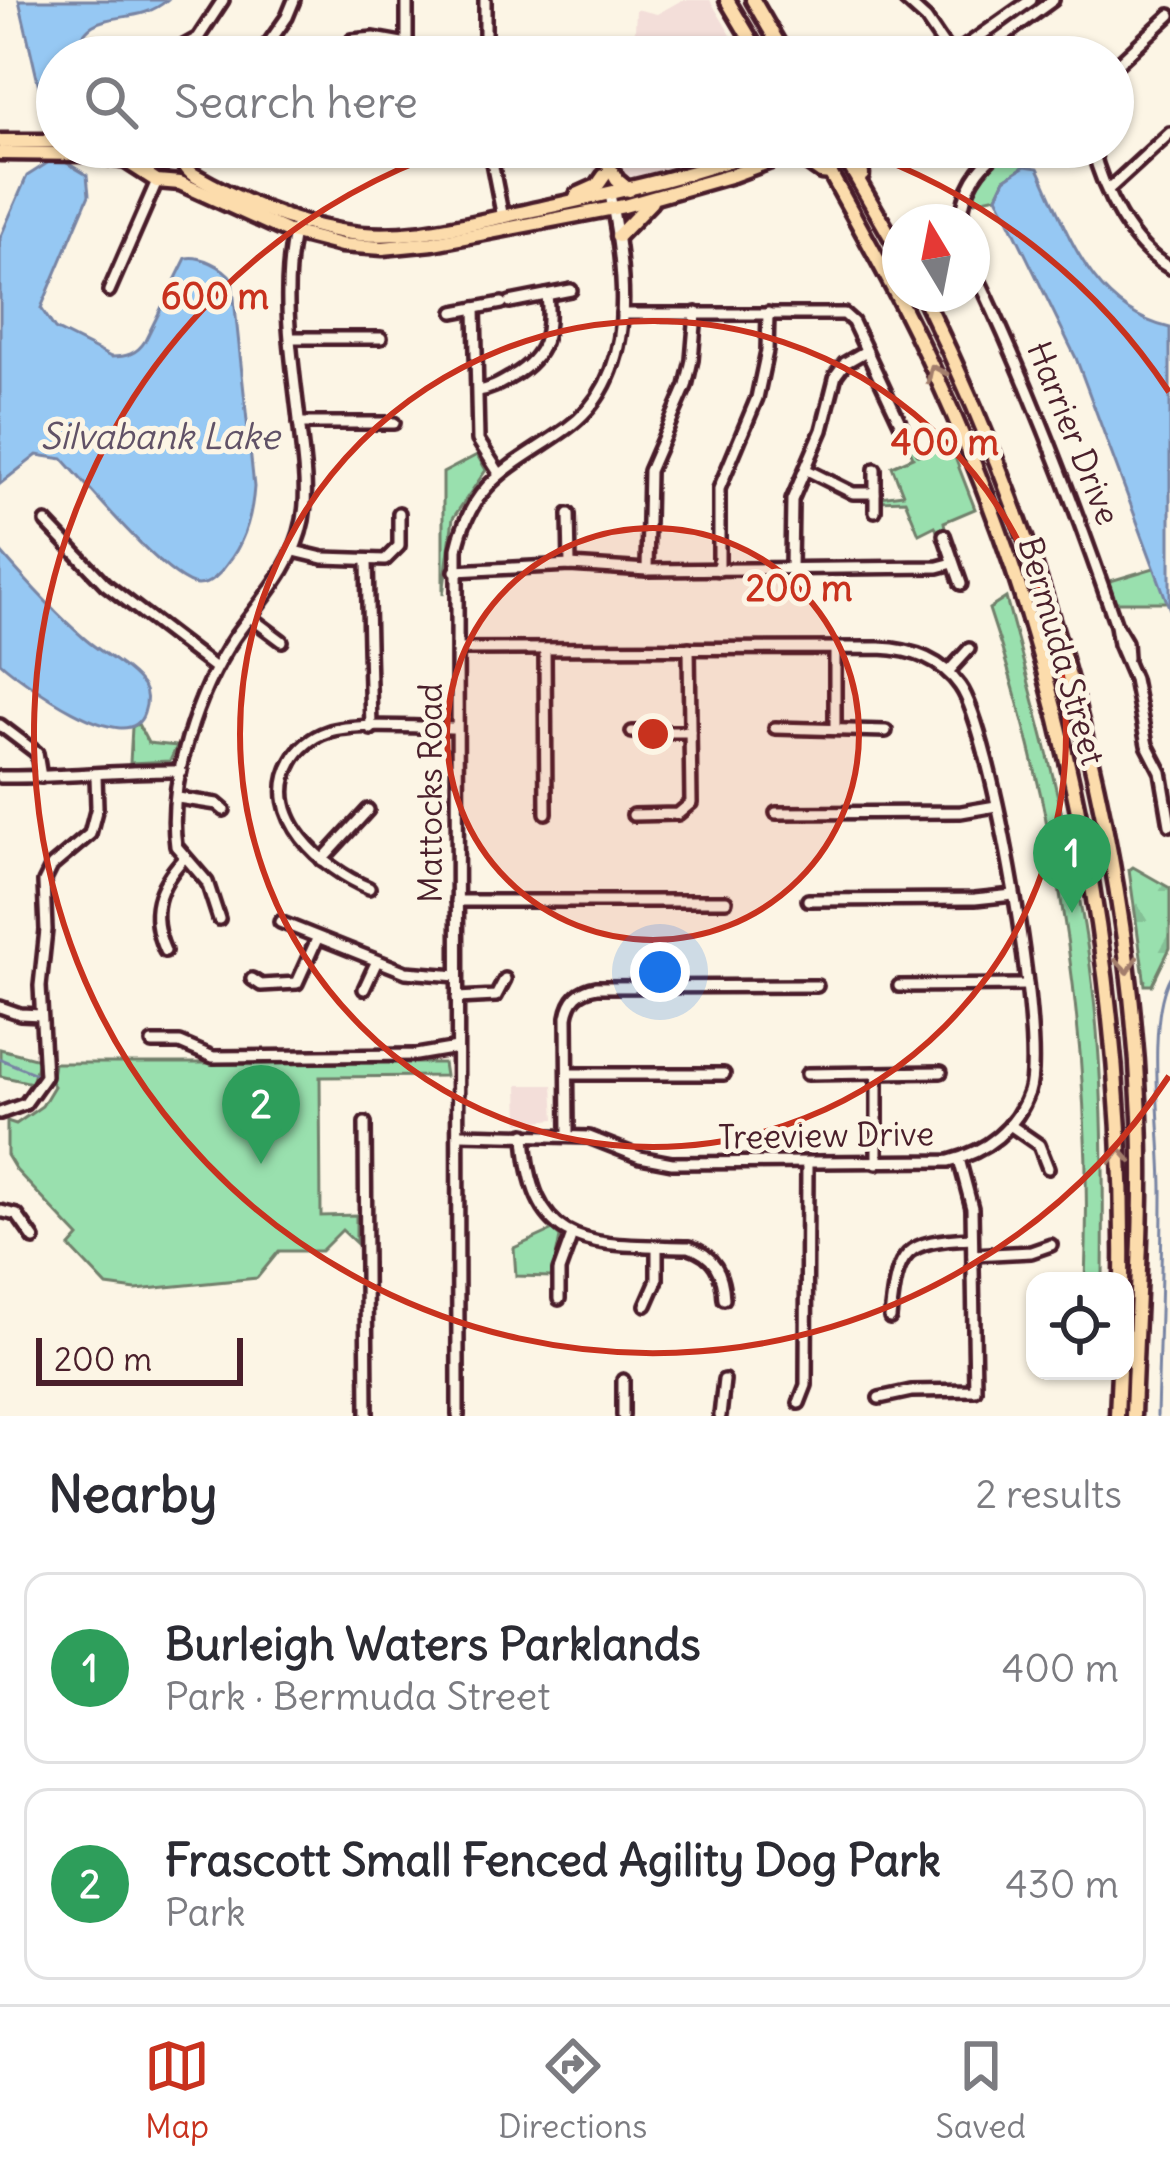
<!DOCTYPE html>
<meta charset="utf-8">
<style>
body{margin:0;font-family:Delius,sans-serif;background:#f2f2f3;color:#2b2b33}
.controls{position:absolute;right:36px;bottom:36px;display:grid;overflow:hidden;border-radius:24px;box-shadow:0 3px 9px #0004}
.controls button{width:108px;height:108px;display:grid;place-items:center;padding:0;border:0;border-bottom:3px solid #e1e1e2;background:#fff;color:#2b2b33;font:60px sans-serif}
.compass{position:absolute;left:882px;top:204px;width:108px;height:108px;border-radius:50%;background:#fff;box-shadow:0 3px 9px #0004;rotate:350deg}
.scale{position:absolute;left:36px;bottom:30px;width:207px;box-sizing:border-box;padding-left:12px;border:6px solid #4a1f2b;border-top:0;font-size:33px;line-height:42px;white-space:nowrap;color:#4a1f2b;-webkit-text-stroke:9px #fcf5e5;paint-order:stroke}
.you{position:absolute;left:660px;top:972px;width:42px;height:42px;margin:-30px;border:9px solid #fff;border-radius:50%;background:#1a73e8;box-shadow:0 0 0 18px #1a73e833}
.badge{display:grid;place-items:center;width:78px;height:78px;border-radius:50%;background:#c8321e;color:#fff;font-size:39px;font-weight:700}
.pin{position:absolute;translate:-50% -99px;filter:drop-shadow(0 3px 6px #0008)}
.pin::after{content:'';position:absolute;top:63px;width:42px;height:36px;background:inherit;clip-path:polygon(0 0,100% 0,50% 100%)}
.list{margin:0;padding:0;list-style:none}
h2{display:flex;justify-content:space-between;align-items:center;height:156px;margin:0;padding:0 48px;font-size:51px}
h2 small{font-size:39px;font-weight:400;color:#7c7c81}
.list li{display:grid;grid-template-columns:78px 1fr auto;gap:36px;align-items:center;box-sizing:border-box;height:192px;margin:0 24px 24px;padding:0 24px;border:3px solid #e1e1e2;border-radius:24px}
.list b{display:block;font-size:45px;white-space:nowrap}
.list p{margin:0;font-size:39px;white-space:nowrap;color:#7c7c81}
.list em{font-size:39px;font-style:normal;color:#7c7c81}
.icon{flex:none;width:66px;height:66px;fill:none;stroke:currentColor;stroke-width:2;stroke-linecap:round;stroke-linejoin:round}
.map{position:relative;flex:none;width:1170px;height:1416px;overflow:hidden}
.search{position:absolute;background:#fff;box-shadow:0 3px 9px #0004;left:36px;right:36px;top:36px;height:132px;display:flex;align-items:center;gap:30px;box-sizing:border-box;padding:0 42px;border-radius:66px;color:#7c7c81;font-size:45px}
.sheet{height:588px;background:#fff}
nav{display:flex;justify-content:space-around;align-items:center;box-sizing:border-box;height:168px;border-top:3px solid #e1e1e2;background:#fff;font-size:33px;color:#7c7c81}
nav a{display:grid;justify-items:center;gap:6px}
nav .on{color:#c8321e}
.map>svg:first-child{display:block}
.built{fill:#f3ded9}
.forest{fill:url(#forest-firs);stroke:#72806c;stroke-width:3}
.green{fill:#99e0ae;stroke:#72806c;stroke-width:3}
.water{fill:#96c8f3;stroke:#7884a3;stroke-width:3}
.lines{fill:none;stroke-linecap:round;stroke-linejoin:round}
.stream{stroke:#7884a3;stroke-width:3}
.minor-casing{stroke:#4a1f2b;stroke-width:18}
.major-casing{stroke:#4a1f2b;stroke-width:21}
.minor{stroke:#fcf5e5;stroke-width:9}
.major{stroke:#fcdcac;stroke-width:12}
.oneway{stroke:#a37e6c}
.ring{fill:none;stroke:#c8321e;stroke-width:6}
.labels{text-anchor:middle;stroke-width:10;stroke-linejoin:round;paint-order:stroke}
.street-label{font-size:33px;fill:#4a1f2b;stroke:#fcf5e5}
.water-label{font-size:36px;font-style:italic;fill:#615267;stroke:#fcf5e5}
.centre{fill:#c8321e;stroke:#fcf5e5;stroke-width:6}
.ring-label{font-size:36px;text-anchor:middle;font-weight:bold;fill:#c8321e;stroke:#fcf5e5;stroke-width:10;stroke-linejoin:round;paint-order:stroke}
</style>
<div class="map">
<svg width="1170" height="1416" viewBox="0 0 1170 1416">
<defs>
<pattern id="forest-firs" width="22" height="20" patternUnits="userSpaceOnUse" patternTransform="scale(3)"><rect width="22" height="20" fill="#99e0ae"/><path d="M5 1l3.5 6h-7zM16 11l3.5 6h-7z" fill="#85c096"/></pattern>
</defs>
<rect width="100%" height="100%" fill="#fcf5e5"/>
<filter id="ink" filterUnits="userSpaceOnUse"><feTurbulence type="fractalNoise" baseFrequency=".00833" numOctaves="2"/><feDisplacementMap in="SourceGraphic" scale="24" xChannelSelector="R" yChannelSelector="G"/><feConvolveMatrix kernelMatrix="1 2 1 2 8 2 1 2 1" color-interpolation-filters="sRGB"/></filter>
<g filter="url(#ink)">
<g class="built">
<polygon points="682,0 710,0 744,57 623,57 635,31 636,9 657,14"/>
<polygon points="592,147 735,147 637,177 620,175 594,181"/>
<polygon points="518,1085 553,1085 555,1119 519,1123"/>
</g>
<polygon class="forest" points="1133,867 1170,888 1170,948 1152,985 1145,985 1129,870"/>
<g class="green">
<path d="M1016,147H1026L1025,166L1005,179L997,196L974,201C975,176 995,160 1016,147Z"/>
<polygon points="949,442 975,509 944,522 945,528 937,531 935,526 919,534 905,500 879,501 879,497 903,494 892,466 913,457 908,445 912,444 918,455"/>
<polygon points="477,455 486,470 453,518 443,595 443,473"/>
<polygon points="1157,567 1168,602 1113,602 1107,582"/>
<path d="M1006,598C1037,713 1069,826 1087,944C1104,1056 1104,1168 1103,1281H1085C1094,1056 1061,823 989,609Z"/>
<polygon points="138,724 148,743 177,746 170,761 130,763 132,727"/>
<polygon points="0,1049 39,1059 32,1083 0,1076"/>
<polygon points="54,1063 443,1063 445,1076 320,1077 321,1216 356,1215 356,1243 342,1230 321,1251 279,1251 257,1278 136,1290 107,1286 70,1247 79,1237 16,1170 7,1155 7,1121 16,1124 42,1106 54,1086 51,1082"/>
<polygon points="553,1230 560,1237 552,1277 516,1276 514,1248"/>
</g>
<g class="water">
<path d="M19,0H167C133,31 84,0 76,57H57V147H65L67,163L87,175L89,195L41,308L55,329L111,357C126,357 137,354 145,341L186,258C200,255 224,267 232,279L254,487C252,515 245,542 227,564C221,573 210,585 198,585C169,584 85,483 63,459L37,455L0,484V238L27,176L49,162V130Z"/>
<path d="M1025,166L1038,168C1069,235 1091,309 1170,328V610L1076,358L997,196L1005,179Z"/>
<path d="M0,551C26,581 54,612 85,639C102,654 130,667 143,686C148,694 147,704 144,713C129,761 19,679 0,662Z"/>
</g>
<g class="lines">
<g class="stream">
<polyline points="0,1059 36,1074"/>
<path d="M1157,1416C1159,1342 1162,1269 1162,1195C1163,1139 1145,1022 1170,977"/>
</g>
<g class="minor-casing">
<g id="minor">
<polyline points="407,0 407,57"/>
<polyline points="485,0 485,57"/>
<polyline points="905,0 926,19 951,56"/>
<polyline points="352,40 374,38 407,44"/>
<polyline points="164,57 198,38 223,0"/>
<polyline points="259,57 287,17 294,0"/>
<polyline points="950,57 1031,0"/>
<polyline points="975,57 1053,0"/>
<polyline points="1113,68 1170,15"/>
<polyline points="489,147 503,218"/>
<path d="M1092,147C1103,191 1130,246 1170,268"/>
<polyline points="1109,189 1170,133"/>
<path d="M961,222C963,189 978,167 1003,147"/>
<path d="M972,265C1028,382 1074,502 1116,625L1119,644L1134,679L1147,745L1161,772L1170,825"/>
<polyline points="109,291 157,181"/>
<polyline points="510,302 571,290"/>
<polyline points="475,308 478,440 499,473"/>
<polyline points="454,312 502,303"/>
<polyline points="622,314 844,314 853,322 903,429"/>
<polyline points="291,338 381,338"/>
<path d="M478,391C492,389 501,383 513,376C547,356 551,332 547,295"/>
<polyline points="299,423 394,423"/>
<polyline points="875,469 875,511"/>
<polyline points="807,470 853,493 875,493"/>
<polyline points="569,514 570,565"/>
<polyline points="46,522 105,584 215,668"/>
<polyline points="944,535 961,584"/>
<polyline points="294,551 323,558 385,560 399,546 399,513"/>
<polyline points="367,562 371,729"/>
<polyline points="791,568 792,500 822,430 836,375 845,363 866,351"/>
<polyline points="647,570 649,471 686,386 692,360 696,313"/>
<polyline points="719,570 719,489 757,398 767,351 768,313"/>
<polyline points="455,571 570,565 647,570 938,567 953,563"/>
<polyline points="250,617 282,641"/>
<polyline points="1116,625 1126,642 1127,658"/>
<polyline points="835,648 835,728"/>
<path d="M458,649L879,648C910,649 941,659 960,686C992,730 1046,1040 1029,1092C1016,1129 986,1152 949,1161L672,1163L640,1157L589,1137L461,1134"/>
<polyline points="545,650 546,813"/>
<polyline points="948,672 969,649"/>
<polyline points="0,725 37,753 41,777"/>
<polyline points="775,728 886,731"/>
<polyline points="632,732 690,732"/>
<path d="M0,777C61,778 120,770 181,771"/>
<polyline points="178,798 217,804 224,810"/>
<polyline points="776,813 961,812 996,806"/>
<polyline points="633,815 678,814 691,803 689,648"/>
<polyline points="322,860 368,810"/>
<path d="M369,888C323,869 261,816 292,761C299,748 312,737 327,732C356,722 423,728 456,728"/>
<polyline points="808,900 975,899 1013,895"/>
<polyline points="457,901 726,901"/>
<path d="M219,919L207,882L176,846C167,782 198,691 234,638C261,600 294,567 303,520C308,493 304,465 301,438C294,368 279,298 295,228"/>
<polyline points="280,922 406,972 457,976"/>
<path d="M165,951C148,913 158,886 184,858"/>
<polyline points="252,979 261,985 297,983 317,939"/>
<polyline points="899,986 1027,985"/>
<polyline points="364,989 376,963"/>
<polyline points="457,998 496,996 505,979"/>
<polyline points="0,1007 20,1014 41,1015"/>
<polyline points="152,1043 180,1043 213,1057 416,1055 457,1048"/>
<polyline points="568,1074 724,1074"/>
<polyline points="807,1074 941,1072"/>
<polyline points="0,1113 25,1104 45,1076 40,986 46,930 44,882 52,866 90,834 97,807 96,776"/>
<polyline points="365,1123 367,1416"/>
<polyline points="1010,1125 1039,1145 1048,1168"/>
<path d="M525,1134C531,1254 593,1244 689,1247C714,1255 723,1273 724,1299"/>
<path d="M568,1134L567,1017C570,999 579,990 597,987L817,986"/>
<polyline points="877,1163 877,1074"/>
<polyline points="0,1211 17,1215 34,1239"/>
<polyline points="973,1255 1031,1252 1051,1245"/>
<polyline points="559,1299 559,1271 572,1235"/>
<polyline points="646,1305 657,1280 657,1247"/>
<path d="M890,1318C897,1250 904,1241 972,1238"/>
<polyline points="623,1380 623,1416"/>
<polyline points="879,1398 911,1391 975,1390 972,1208 959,1159"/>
<polyline points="799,1403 806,1385 807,1163"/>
<path d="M458,1416L457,549C472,479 514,466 566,429C641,376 625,272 610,194"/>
<polyline points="720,1416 724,1380"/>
</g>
</g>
<g class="major-casing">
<g id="major">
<polyline points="727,0 761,57"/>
<polyline points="753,0 786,57"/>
<polyline points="0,141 57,141"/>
<polyline points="124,147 149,153"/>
<path d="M816,147C858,224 902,300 938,380C1067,662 1126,972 1122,1281"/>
<polyline points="839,147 900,253"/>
<polyline points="858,147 862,175"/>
<polyline points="0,153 88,154 126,161 157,181 180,183 286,231 341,245 383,248 433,243 624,206 733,175 808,147"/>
<polyline points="794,153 821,172 831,173"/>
<polyline points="606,161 617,180 629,190"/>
<path d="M148,173L146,158C152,150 159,144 169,149C180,154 183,168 194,175C237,200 290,222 339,231C403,243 467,224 529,211C610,193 690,177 768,147"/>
<polyline points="577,195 597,186 604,176"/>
<polyline points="618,236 651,202"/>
<path d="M922,294C1048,549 1128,830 1140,1116C1144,1216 1136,1316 1133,1416"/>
<polyline points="1117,1416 1119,1371"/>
</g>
</g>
<use href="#minor" class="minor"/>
<use href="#major" class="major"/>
</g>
<defs><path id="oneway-chevron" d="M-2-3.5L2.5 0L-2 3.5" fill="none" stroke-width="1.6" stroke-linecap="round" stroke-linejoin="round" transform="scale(3)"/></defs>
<g class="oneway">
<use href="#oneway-chevron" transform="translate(935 373) rotate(-115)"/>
<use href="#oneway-chevron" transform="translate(1127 965) rotate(83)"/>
<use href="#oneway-chevron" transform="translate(1120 1156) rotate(-93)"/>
</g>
</g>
<circle cx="653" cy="734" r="206" fill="#c8321e" fill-opacity=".12"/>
<g class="ring">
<circle cx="653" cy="734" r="206"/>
<circle cx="653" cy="734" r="413"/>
<path d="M1169 1076A619 619 0 1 1 451 149M855 149A619 619 0 0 1 1169 392"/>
</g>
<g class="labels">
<g class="street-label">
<text transform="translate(1074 433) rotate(68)" y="12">Harrier Drive</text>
<text transform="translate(1062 651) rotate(74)" y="12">Bermuda Street</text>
<text transform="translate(430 793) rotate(-90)" y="12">Mattocks Road</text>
<text transform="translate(826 1135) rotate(-1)" y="12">Treeview Drive</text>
</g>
<g class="water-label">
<text x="160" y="449">Silvabank Lake</text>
</g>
</g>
<circle cx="653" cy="734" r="18" class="centre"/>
<g class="ring-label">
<text x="215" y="309">600 m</text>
<text x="945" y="455">400 m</text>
<text x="799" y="601">200 m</text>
</g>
</svg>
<div class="controls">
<button><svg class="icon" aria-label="locate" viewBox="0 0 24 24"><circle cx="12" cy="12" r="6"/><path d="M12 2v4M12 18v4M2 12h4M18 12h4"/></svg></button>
</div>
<svg class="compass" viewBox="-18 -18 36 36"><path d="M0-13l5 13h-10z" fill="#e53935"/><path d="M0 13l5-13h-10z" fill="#7c7c81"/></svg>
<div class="scale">200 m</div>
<div class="you"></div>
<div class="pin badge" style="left:1072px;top:913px;background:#2e9e5b">1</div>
<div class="pin badge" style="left:261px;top:1164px;background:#2e9e5b">2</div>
<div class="search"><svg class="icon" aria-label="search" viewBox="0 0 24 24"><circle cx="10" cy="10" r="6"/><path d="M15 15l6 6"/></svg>Search here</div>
</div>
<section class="sheet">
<h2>Nearby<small>2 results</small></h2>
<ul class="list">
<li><span class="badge" style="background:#2e9e5b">1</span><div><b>Burleigh Waters Parklands</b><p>Park · Bermuda Street</p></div><em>400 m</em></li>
<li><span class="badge" style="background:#2e9e5b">2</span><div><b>Frascott Small Fenced Agility Dog Park</b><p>Park</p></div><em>430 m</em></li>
</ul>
</section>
<nav>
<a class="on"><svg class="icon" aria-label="map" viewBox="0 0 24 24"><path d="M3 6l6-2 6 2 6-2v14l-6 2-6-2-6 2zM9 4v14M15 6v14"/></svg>Map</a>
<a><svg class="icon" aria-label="directions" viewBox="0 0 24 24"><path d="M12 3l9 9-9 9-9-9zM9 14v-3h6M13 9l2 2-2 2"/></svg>Directions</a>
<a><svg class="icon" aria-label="saved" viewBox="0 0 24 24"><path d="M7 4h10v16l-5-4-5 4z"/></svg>Saved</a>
</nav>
